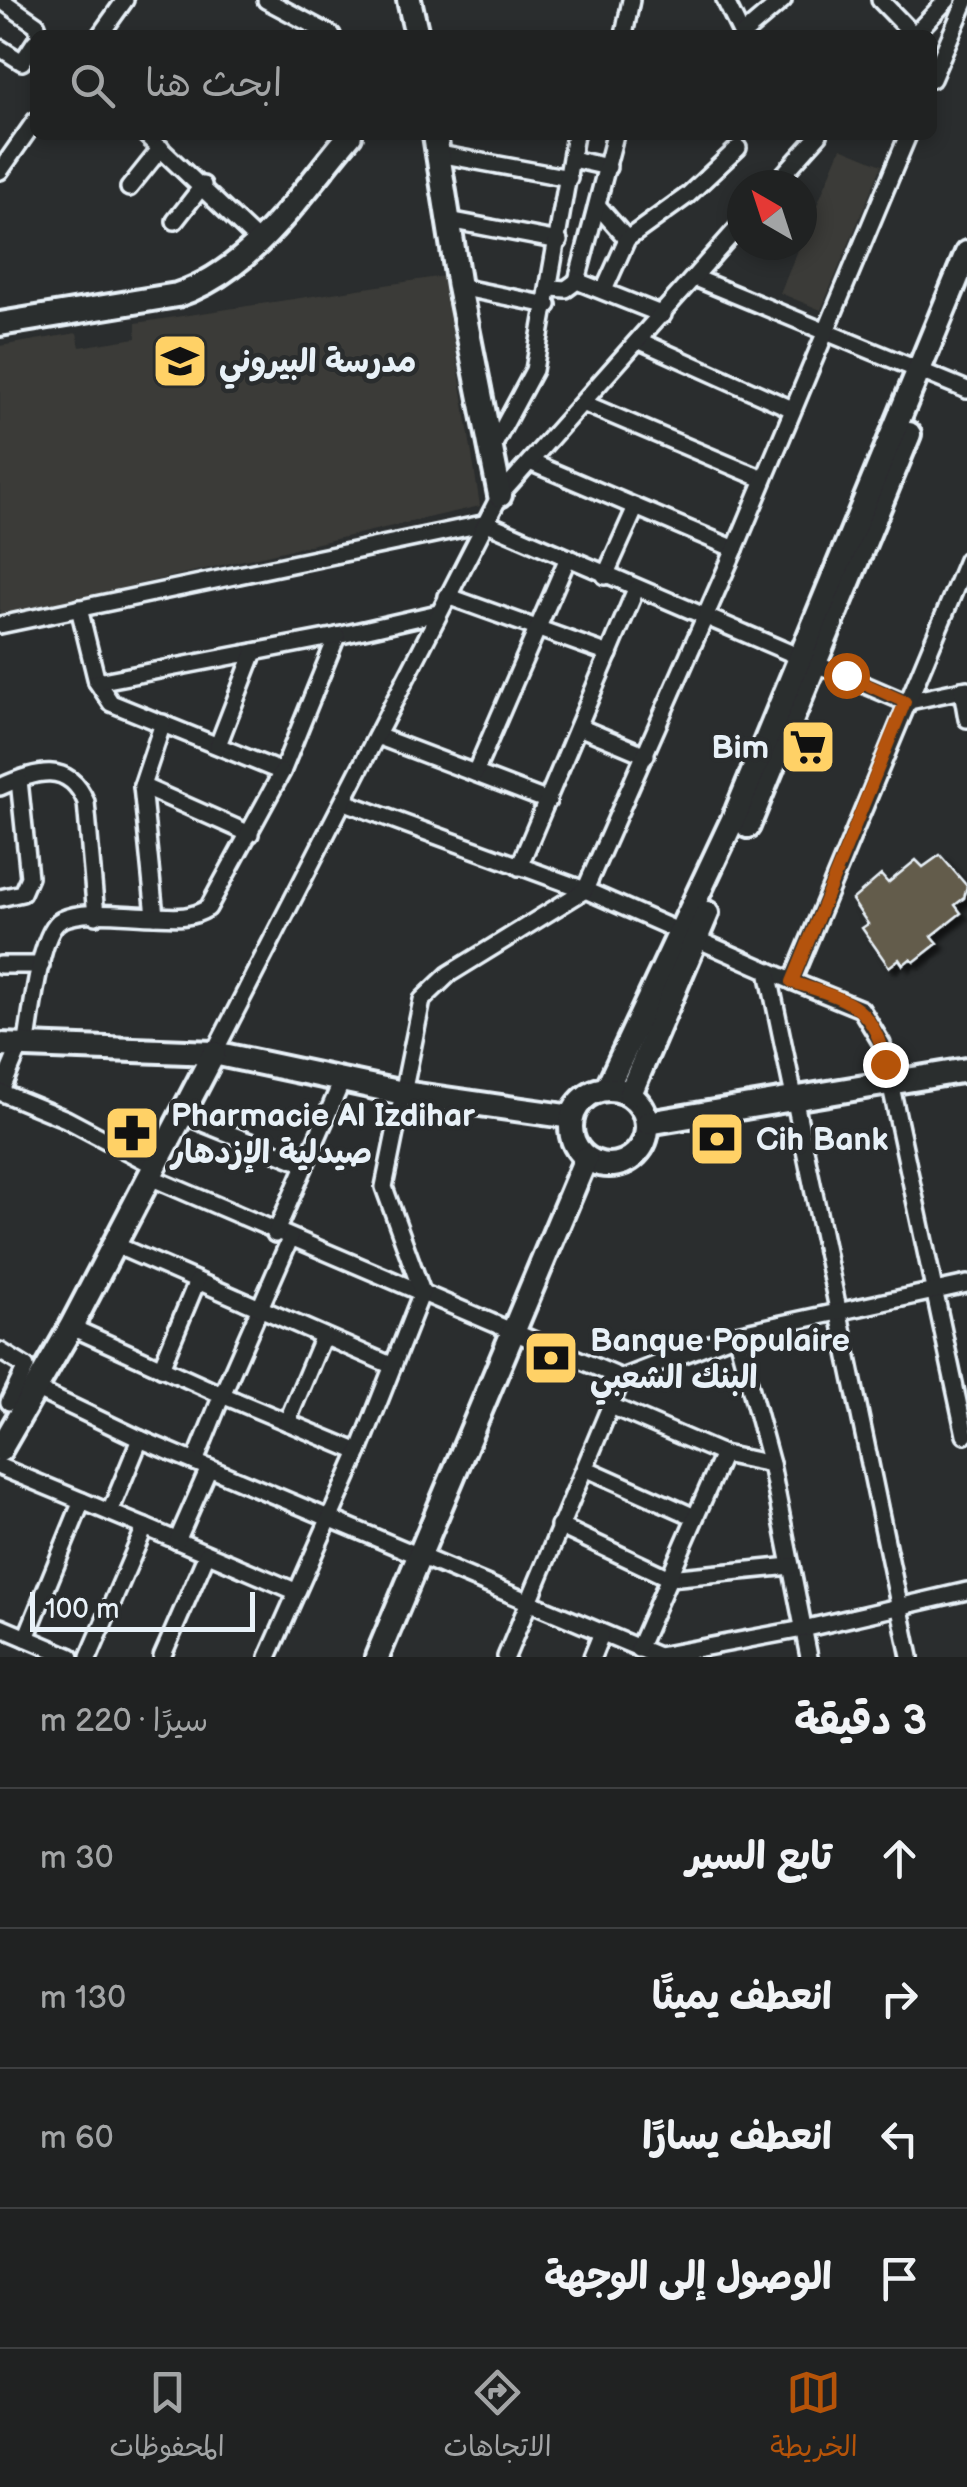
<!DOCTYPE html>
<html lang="ar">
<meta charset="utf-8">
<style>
body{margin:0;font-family:"Balsamiq Sans","Playpen Sans Arabic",sans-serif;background:#282a2a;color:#f1f3f6;direction:rtl}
.compass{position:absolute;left:727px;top:170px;width:90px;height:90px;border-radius:50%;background:#202222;box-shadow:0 5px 15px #0003;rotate:321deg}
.scale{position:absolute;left:30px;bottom:25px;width:225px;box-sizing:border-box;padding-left:10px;border:5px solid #e8f1f8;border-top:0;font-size:28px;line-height:35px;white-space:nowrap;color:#e8f1f8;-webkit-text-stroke:8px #2a2d2e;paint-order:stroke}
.stop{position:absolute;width:30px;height:30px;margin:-22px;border:8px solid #b45309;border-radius:50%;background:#fff}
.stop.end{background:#b45309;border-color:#fff;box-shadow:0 2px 10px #0008}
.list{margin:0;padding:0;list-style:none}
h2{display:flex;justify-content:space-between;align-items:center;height:130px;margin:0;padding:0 40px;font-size:42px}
h2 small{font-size:32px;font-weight:400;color:#a2a4a5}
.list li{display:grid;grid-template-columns:65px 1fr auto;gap:30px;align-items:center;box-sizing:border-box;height:140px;padding:0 40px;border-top:2px solid #3d3f40}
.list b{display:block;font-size:38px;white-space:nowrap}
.list em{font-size:32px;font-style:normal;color:#a2a4a5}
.icon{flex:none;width:55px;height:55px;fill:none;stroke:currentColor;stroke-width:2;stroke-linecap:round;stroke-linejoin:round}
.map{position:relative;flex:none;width:967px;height:1657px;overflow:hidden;direction:ltr}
.search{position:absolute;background:#202222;box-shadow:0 5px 15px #0003;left:30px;right:30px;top:30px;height:110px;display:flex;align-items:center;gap:25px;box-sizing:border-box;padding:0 35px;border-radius:15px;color:#a2a4a5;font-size:38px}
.sheet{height:690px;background:#202222}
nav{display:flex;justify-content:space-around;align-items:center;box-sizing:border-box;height:140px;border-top:2px solid #3d3f40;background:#202222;font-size:28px;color:#a2a4a5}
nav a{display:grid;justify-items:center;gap:5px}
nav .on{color:#b45309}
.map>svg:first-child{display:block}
.built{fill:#3b3b37}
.building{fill:#635b4c;stroke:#e8f1f8;stroke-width:2.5;filter:url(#shadow)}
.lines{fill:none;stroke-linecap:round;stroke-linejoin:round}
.street-casing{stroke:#e8f1f8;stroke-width:22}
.secondary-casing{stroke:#e8f1f8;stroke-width:30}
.street{stroke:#2a2d2e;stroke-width:15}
.secondary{stroke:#2a2d2e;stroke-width:22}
.route{stroke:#b45309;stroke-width:12}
.labels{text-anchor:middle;stroke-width:9;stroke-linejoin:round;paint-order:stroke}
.poi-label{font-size:32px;font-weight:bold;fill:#e8f1f8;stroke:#2a2d2e;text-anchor:start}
</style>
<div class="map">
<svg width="967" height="1657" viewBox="0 0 967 1657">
<defs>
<filter id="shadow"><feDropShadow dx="6" dy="6" stdDeviation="2.5" flood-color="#0009"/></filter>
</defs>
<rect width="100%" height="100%" fill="#2a2d2e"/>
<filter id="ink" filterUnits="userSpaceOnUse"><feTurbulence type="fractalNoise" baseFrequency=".01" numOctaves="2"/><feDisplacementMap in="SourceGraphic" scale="20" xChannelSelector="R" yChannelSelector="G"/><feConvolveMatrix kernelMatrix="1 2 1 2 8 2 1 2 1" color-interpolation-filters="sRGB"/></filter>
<g filter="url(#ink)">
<g class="built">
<polygon points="841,148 882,165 821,310 780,293"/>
<polygon points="444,276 480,506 0,616 0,346 77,333 80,347 136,338 136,323"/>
</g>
<polygon class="building" points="940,855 967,886 964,898 955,905 961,913 932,936 938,943 914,962 910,959 903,965 899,959 889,967 862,928 868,924 852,900 881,875 888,883 916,860 923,867"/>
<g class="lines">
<g class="street-casing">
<g id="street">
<polyline points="1,0 37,25 39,35"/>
<polyline points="266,0 332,35"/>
<polyline points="725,0 742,35"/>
<polyline points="880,0 914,35 947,0"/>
<polyline points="100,35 125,0"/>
<polyline points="624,35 631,0"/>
<polyline points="742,35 783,0"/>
<polyline points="0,48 22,62 35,42"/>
<polyline points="932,79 966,0"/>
<polyline points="146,135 260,243"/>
<polyline points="439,154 569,178"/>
<polyline points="572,159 608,167"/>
<polyline points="0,171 35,121"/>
<polyline points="774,185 819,135"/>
<polyline points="129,188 161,148"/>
<polyline points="598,206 627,239"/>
<polyline points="449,220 559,241"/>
<polyline points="175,221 203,185"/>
<polyline points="695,278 967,390"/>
<polyline points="577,281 615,135"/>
<polyline points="459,287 548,305"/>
<polyline points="551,288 566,289 577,281 663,315"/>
<polyline points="605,288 627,239 688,195 738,148"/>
<polyline points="640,341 790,408"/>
<polyline points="583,403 763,479"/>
<polyline points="490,452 534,370 575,135"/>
<polyline points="530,462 735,549"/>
<polyline points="605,576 636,507"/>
<polyline points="447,596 609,654"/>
<polyline points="79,608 97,682 111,703 282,772 337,636 438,613"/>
<polyline points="0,625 487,523 905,702 967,689"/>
<polyline points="97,682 337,636"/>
<polyline points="962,690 967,719"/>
<polyline points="579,727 646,755"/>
<polyline points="377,736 548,801"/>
<polyline points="218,745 254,652"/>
<polyline points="475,773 567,560"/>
<polyline points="142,786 250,834"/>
<path d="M0,787C35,771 69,760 86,802L96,916"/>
<polyline points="345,802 585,890 792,981 967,560"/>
<polyline points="519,867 636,589"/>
<polyline points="0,898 22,893 29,877 19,780"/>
<polyline points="155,916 142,786 163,723"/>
<polyline points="0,965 41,965"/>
<polyline points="768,971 910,1657"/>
<polyline points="792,981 861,1009 882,1044 965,1435"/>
<path d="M26,1047C31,1022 39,931 61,920C84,908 129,916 155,916C175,917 190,919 208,908L282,772"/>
<polyline points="214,1053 500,495 742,223"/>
<polyline points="1,1091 20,1046"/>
<polyline points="0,1092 66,1119 155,1166"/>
<polyline points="183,1115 305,1164"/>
<polyline points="150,1177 622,1378 736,1334 967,1284"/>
<polyline points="275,1234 342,1081"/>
<polyline points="290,1239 222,1395 359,1452"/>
<polyline points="115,1245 393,1366"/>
<polyline points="71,1327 222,1395 195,1462"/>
<polyline points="736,1334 771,1464 809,1657"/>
<polyline points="0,1351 26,1367 9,1402"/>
<polyline points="161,1368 197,1281"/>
<polyline points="35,1389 140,1439 658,1656 803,1629 967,1591"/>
<polyline points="611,1406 723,1454"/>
<polyline points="287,1422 323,1336"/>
<polyline points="0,1467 145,1527 89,1657"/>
<polyline points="585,1468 695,1517"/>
<polyline points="110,1512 140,1439"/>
<polyline points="559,1526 669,1578 791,1566"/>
<polyline points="145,1527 295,1591"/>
<polyline points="177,1541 209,1468"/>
<polyline points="0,1627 71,1657"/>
<polyline points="26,1638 82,1501"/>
<polyline points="638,1649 723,1454 771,1464"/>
<polyline points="162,1657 207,1554"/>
<polyline points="268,1657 359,1452 422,1292 384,1187 422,1000 449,974 585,890 735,549 908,135"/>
<polyline points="506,1657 622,1378"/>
<polyline points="592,1657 601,1635"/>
</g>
</g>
<g class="secondary-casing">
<g id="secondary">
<polyline points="409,0 417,35"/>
<polyline points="435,135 459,287 500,495"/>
<path d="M0,324L177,295C253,270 300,194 350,135"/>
<polyline points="748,826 909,434"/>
<polyline points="0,1045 214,1053 403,1093 572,1117"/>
<polyline points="607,1088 737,811 967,253"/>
<circle cx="609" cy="1127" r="38"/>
<polyline points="630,1094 707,913"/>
<polyline points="648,1123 967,1070"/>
<polyline points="0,1450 71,1327 214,1053"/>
<polyline points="377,1657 586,1158"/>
</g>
</g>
<use href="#street" class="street"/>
<use href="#secondary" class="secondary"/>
</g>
</g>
<g class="lines" filter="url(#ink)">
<path class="route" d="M846,675L905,702L792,982C844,999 875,1003 885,1064"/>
</g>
<defs>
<g id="school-square" transform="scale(2.875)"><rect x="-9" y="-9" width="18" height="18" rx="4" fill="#ffd166" stroke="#2a2d2e"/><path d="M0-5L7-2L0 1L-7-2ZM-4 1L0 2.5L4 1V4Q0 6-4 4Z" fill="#111"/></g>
<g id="supermarket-square" transform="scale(2.875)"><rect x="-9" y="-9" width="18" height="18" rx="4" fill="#ffd166" stroke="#2a2d2e"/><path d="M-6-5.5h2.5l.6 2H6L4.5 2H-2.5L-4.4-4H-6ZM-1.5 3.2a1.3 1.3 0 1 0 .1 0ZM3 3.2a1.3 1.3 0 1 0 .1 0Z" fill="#111"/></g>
<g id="pharmacy-square" transform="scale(2.875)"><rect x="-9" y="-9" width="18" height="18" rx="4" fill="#ffd166" stroke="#2a2d2e"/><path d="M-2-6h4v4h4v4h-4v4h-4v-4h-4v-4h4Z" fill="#111"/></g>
<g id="bank-square" transform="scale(2.875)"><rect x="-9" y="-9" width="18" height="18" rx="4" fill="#ffd166" stroke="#2a2d2e"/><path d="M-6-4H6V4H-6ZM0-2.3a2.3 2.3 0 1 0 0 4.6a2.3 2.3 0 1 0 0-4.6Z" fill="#111"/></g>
</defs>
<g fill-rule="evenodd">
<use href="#school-square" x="180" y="361"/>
<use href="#supermarket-square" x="808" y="747"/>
<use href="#pharmacy-square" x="132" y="1133"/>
<use href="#bank-square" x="717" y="1139"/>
<use href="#bank-square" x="551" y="1358"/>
</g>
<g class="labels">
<g class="poi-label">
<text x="219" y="372">مدرسة البيروني</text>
<text x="769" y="758" text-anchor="end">Bim</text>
<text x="171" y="1126">Pharmacie Al Izdihar<tspan x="171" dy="37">صيدلية الإزدهار</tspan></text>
<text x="756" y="1150">Cih Bank</text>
<text x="590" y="1351">Banque Populaire<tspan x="590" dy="37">البنك الشعبي</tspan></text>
</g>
</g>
</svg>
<svg class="compass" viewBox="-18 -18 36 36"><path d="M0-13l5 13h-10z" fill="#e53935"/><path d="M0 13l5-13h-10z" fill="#a2a4a5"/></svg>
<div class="scale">100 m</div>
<div class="stop" style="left:846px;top:675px"></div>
<div class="stop end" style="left:885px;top:1064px"></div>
<div class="search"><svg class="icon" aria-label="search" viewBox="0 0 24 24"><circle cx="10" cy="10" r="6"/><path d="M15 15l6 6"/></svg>ابحث هنا</div>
</div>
<section class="sheet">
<h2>3 دقيقة<small>سيرًا · 220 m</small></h2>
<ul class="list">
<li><svg class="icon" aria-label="ahead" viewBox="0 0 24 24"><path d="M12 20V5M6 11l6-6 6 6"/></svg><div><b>تابع السير</b></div><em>30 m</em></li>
<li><svg class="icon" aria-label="right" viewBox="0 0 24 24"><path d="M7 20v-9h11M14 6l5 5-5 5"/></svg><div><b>انعطف يمينًا</b></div><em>130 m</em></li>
<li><svg class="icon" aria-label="left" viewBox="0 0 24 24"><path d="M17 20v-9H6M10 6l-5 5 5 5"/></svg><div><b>انعطف يسارًا</b></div><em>60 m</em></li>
<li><svg class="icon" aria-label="arrive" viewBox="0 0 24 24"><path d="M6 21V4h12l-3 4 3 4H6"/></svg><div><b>الوصول إلى الوجهة</b></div></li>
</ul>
</section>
<nav>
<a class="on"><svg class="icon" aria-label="map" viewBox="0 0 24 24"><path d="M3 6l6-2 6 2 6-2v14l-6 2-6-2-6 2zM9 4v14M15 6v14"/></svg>الخريطة</a>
<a><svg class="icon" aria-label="directions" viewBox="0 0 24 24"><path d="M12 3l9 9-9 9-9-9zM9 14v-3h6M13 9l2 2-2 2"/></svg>الاتجاهات</a>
<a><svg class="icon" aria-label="saved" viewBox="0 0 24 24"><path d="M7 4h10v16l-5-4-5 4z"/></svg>المحفوظات</a>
</nav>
